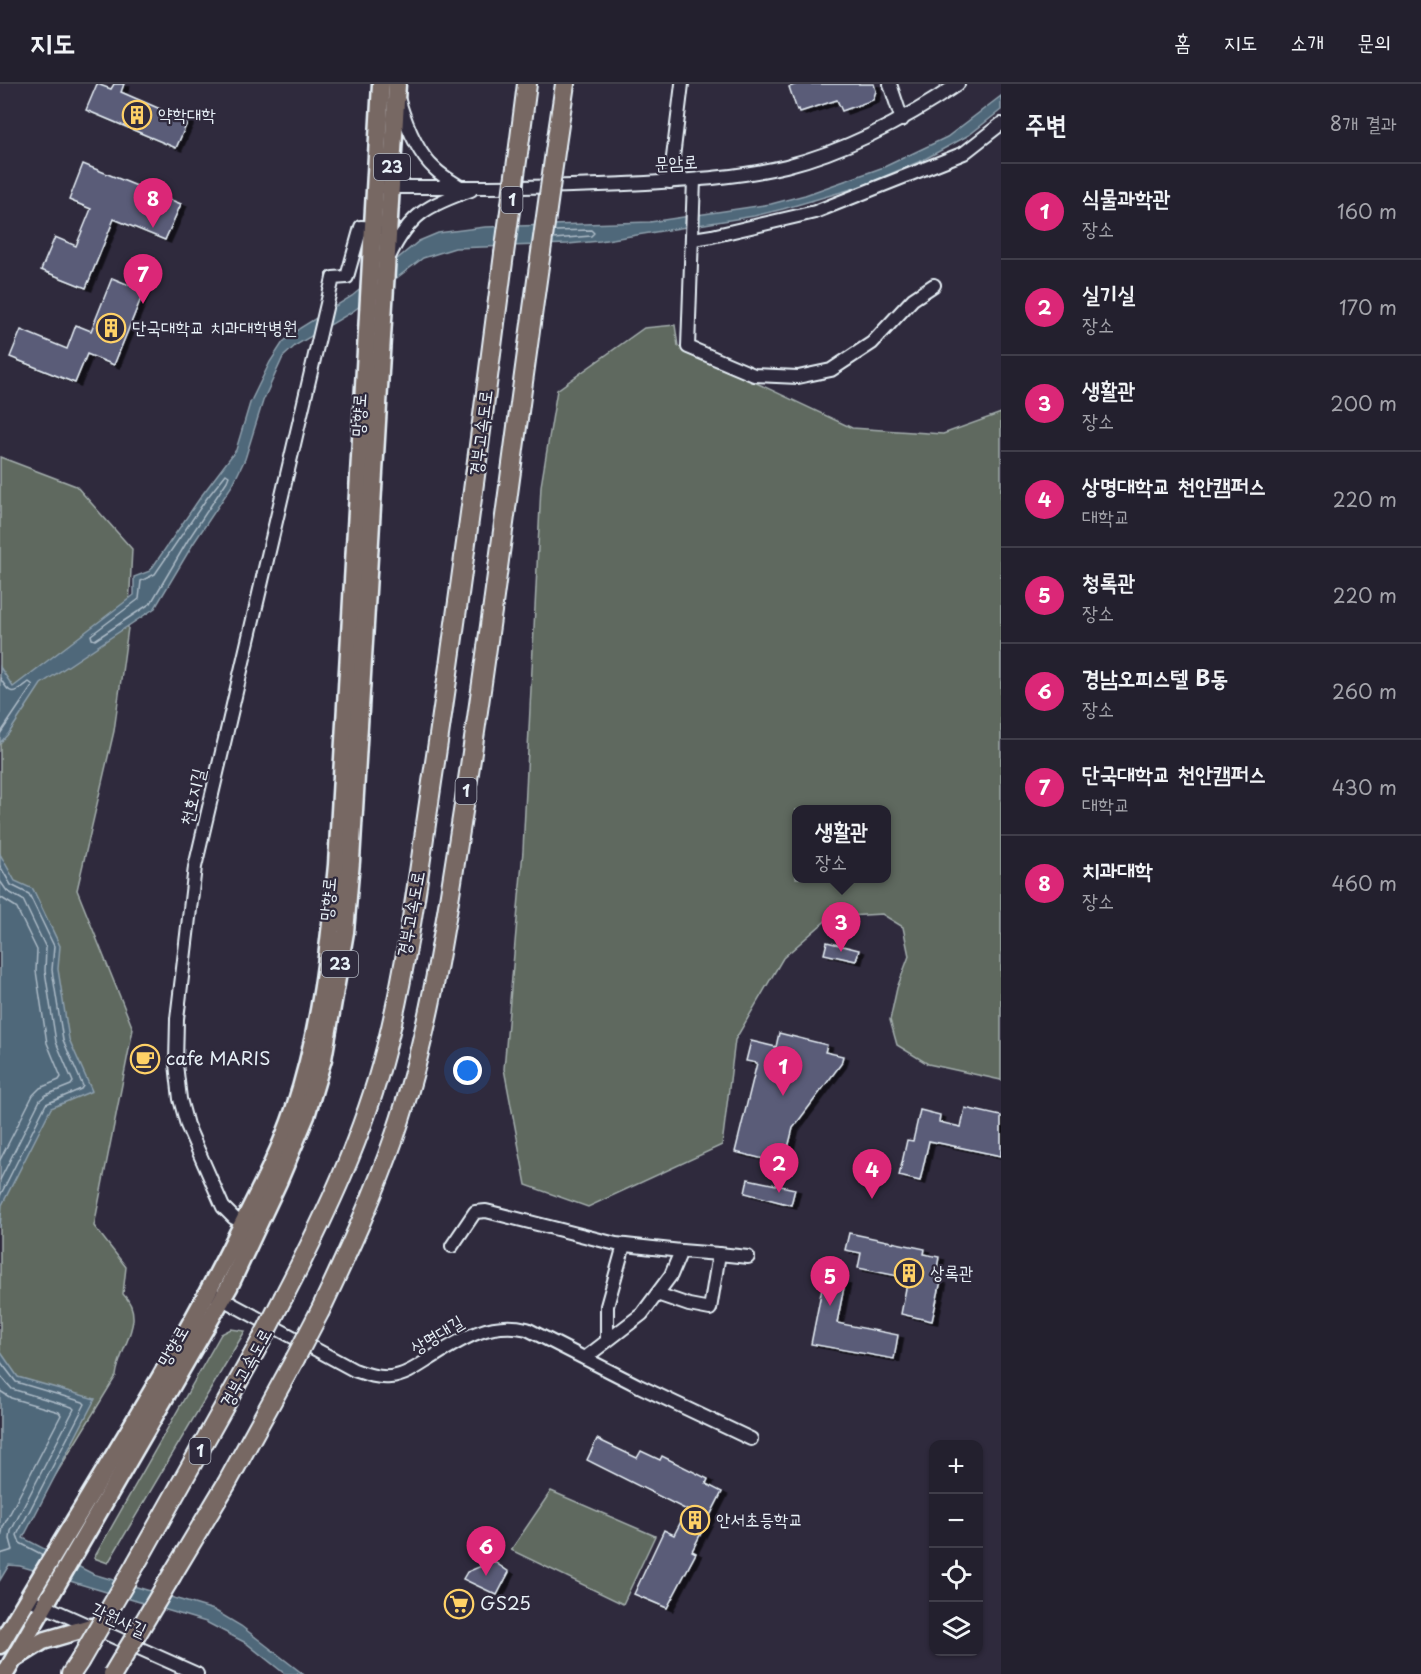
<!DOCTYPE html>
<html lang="ko">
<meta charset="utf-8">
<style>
body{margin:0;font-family:"Playpen Sans","Poor Story",sans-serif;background:#2b2836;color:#f1f3f6}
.controls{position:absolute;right:18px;bottom:18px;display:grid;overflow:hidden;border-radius:12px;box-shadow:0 2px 4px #0004}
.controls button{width:54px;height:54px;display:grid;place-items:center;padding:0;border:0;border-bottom:2px solid #403e4a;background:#23202e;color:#f1f3f6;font:30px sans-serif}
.you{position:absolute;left:468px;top:987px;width:21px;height:21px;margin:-15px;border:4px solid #fff;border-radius:50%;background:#1a73e8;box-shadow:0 0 0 9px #1a73e833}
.badge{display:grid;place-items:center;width:39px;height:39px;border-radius:50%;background:#db2777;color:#fff;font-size:20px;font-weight:700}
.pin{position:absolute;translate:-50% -50px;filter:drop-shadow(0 2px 3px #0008)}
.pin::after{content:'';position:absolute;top:32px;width:21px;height:18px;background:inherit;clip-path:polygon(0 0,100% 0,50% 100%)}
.popup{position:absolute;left:792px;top:721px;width:99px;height:78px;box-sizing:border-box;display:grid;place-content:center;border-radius:12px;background:#23202e;filter:drop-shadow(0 2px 4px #0005);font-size:20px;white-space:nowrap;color:#a3a3aa}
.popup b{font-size:22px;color:#f1f3f6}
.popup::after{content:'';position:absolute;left:50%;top:100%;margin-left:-12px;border:12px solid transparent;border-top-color:#23202e}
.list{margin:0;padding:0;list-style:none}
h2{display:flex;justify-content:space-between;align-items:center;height:78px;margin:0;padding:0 24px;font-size:26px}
h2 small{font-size:20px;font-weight:400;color:#a3a3aa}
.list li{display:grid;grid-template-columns:39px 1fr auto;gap:18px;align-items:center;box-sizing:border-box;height:96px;padding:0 24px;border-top:2px solid #403e4a}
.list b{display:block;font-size:22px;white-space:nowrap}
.list p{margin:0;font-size:20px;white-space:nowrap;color:#a3a3aa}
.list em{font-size:20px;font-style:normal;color:#a3a3aa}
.icon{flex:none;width:33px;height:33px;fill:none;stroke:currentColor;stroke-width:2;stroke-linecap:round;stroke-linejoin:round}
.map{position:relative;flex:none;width:1001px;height:1590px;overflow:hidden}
header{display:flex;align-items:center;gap:36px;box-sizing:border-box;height:84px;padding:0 30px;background:#23202e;border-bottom:2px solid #403e4a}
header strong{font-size:28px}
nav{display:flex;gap:33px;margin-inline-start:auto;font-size:21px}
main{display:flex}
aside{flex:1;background:#23202e}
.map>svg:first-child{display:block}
.green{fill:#5e695f;stroke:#a3adac;stroke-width:1.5;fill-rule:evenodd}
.water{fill:#50687a;stroke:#8d9fac;stroke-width:1.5}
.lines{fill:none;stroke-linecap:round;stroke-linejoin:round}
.shore{stroke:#abbac6;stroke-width:1.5}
.building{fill:#5a5b78;stroke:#e8f1f8;stroke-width:1.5;filter:url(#shadow)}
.minor-casing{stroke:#e8f1f8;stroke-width:16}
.major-casing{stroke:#e8f1f8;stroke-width:21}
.highway-casing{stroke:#e8f1f8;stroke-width:22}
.minor{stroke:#2f2a3d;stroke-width:12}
.major{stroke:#776864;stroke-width:16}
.highway{stroke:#776864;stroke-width:18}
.highway-bridge-casing{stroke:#e8f1f8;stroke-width:22;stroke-linecap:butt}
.highway-bridge{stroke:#776864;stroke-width:18}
.labels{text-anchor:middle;stroke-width:4.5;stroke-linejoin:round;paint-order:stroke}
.shield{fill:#2f2a3d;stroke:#b0b5c0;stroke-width:1.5}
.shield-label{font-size:16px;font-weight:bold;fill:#e8f1f8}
.poi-label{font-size:18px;fill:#e8f1f8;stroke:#2f2a3d;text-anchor:start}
.street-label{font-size:18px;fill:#e8f1f8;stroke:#2f2a3d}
</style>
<header>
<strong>지도</strong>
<nav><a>홈</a><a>지도</a><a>소개</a><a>문의</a></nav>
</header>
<main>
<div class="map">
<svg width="1001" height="1590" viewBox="0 0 1001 1590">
<defs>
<filter id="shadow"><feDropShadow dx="5.5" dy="3" stdDeviation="0" flood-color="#0009"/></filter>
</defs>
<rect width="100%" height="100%" fill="#2f2a3d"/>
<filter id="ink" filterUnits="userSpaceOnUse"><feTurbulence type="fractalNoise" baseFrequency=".0167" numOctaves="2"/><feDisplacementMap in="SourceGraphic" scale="12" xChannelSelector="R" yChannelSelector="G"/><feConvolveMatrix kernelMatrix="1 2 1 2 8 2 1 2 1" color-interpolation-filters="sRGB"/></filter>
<g filter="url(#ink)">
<g class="green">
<path d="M675,241L678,262L852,344L943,350L1001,329V996L928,980L897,961L890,936L897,904L909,872L903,843L882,830L830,833L783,874L735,956L722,1061L588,1123L526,1101L504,985L523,767L541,402L557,306L644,244ZM796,726H886V794H796Z"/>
<path d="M0,373L76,402L132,465L128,544L114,647L77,806L133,945L94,1142L126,1183L123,1210C148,1235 119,1263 116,1292L0,1482Z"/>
<polygon points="231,1245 245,1247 108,1479 94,1474 221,1250"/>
<polygon points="551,1407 655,1452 623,1520 511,1466"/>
</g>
<g class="water">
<polygon points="1001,12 1001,26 969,51 923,76 862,102 783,125 754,132 600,157 568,160 455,164 423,174 352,228 296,261 283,273 263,317 245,375 233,400 193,460 155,524 41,600 9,649 0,659 0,583 13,603 134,511 134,493 150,487 202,411 236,366 250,319 270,278 283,258 300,244 352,212 419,157 438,149 485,143 650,138 771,120 805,111 884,83 947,53"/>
<polygon points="0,770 15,797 33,805 60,862 58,885 69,955 92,1007 51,1024 2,1121 0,1144"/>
<polygon points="0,1267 18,1293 95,1315 23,1454 93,1490 214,1526 241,1542 303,1590 285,1590 246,1559 206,1538 20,1482 9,1481 0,1496"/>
</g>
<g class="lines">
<g class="shore">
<polyline points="553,155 591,152 594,149 591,146 555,147"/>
<polygon points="226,390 229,392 227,397 188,456 151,519 95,556 92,555 91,551 139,515 141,497 155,490 207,414"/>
<path d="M0,594C11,613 13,610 29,598L33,601L0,650"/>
<polyline points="0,782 11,801 29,810 54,862 52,886 63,956 83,1002 81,1005 46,1020 0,1112"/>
<polyline points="0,797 7,807 23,816 46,864 45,887 56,958 73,998 71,1001 46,1011 40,1016 0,1096"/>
<polyline points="0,813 16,823 37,866 36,887 47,959 61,993 59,996 40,1004 33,1011 0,1076"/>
<polyline points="0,1277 16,1298 83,1318 85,1320 17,1451 20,1459 43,1471"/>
<polyline points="0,1291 12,1305 72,1323 74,1325 11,1447 10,1455 13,1466 0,1470"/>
<polyline points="0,1307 11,1314 59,1328 61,1331 3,1443 0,1460"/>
</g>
</g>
<g class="building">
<polygon points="97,0 111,5 114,0 124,0 121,8 188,37 176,64 86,26"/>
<polygon points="797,0 874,0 876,7 873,16 842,27 837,16 800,28 799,25 797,26 789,3"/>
<polygon points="83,80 181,120 165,156 114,135 86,204 41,186 55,153 76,162 91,125 69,116"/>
<polygon points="112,194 144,207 114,281 87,270 75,299 10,273 21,246 67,265 76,241 91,247"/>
<polygon points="827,858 859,866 856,877 824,870"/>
<polygon points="779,949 827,961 825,968 843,972 841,980 793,1044 784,1080 735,1068 757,979 746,977 751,957 776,963"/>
<polygon points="965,1024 1001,1032 1001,1072 929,1057 920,1097 899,1092 907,1056 913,1057 920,1026 940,1031 939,1038 961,1043"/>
<polygon points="748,1095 795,1105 791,1121 745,1109"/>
<polygon points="849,1149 925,1165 924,1170 939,1173 935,1196 941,1197 932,1237 901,1230 908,1194 858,1184 861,1169 845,1166"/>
<polygon points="824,1194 845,1198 837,1239 898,1251 894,1275 811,1260"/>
<polygon points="597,1355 637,1374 641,1367 660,1376 662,1372 708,1395 706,1400 722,1408 692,1467 696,1469 667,1524 634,1510 664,1446 674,1451 687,1426 587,1376"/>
<polygon points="493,1477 509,1488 497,1511 463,1495 467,1488"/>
</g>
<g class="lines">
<g class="minor-casing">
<g id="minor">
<polyline points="890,0 902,36"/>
<path d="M399,17C406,40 417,69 435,85C442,92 451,97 459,102"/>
<polyline points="694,96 688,263 754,291 798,293 831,286 872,259 913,215 934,201"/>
<polyline points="670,98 682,0"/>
<path d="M383,103C470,103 559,104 646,99C694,96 740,93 786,82C849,66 905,36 958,0"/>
<polyline points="693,155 712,152 815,128 964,69 1001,40"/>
<path d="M390,171C410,130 428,121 471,106"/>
<polyline points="250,1142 234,1134 223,1123 187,1041 180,1015 176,980 177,935 195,783 333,194 347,193 361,143 381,144"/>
<polyline points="452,1162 475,1128 486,1127 616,1160 681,1167 671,1191 642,1230 585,1274"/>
<polyline points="719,1170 748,1173"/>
<polyline points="657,1210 689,1221 710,1225 719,1170 681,1167"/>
<path d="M215,1211L354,1286C366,1290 377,1294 390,1293C404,1292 417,1283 428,1276C460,1256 489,1236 527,1245L639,1302L751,1355"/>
<polyline points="607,1256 607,1222 624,1161"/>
<polyline points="27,1514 197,1590"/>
</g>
</g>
<g class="major-casing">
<g id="major">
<path d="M0,1561C80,1424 168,1291 238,1149C258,1109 280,1068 294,1026C321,946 329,864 337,781L381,0"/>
<polyline points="14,1575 43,1557 91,1543"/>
<polyline points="5,1590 229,1203 279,1096 306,1032 323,975 345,848 351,777 397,0"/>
</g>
</g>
<g class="highway-casing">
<g id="highway">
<polyline points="556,61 565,0"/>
<polyline points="519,62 527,0"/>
<path d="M284,1212C325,1133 364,1051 386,964C408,877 419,787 432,698C459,522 481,346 504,170"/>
<path d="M320,1227C347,1170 374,1112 395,1051C432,943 447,828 465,715C493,533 515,350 541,168"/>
<polyline points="137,1478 262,1255"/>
<polyline points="172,1491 227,1399 295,1275"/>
<polyline points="71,1590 79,1578"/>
</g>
</g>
<use href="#minor" class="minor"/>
<use href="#major" class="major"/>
<use href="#highway" class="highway"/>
<g class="highway-bridge-casing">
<g id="highway-bridge">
<polyline points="541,168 556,61"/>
<polyline points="504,170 519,62"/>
<polyline points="262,1255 284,1212"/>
<polyline points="295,1275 320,1227"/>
<polyline points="79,1578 137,1478"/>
<polyline points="113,1590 172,1491"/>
</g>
</g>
<use href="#highway-bridge" class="highway-bridge"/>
</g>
</g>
<defs>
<g id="building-ring" transform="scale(1.5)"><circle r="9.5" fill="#2f2a3d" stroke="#ffd166" stroke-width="1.5"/><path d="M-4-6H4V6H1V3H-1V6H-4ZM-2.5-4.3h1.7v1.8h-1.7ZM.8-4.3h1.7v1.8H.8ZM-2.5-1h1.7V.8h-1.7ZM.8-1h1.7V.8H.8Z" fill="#ffd166"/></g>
<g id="cafe-ring" transform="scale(1.5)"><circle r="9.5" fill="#2f2a3d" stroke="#ffd166" stroke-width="1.5"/><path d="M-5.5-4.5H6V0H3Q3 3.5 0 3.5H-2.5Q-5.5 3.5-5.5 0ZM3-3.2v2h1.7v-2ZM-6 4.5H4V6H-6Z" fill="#ffd166"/></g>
<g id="supermarket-ring" transform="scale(1.5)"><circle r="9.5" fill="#2f2a3d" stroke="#ffd166" stroke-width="1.5"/><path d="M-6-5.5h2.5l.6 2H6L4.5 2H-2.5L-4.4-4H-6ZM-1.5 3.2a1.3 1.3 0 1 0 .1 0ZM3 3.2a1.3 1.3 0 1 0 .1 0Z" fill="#ffd166"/></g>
</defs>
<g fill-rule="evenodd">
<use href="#building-ring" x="137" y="31"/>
<use href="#building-ring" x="111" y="244"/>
<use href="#cafe-ring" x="145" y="975"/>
<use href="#building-ring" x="909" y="1189"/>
<use href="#building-ring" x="695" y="1436"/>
<use href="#supermarket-ring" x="459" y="1520"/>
</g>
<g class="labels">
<g class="shield">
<rect x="374" y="70" width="36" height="26" rx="4.5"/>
<rect x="501.5" y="103" width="21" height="26" rx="4.5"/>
<rect x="455.5" y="694" width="21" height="26" rx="4.5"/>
<rect x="322" y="867" width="36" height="26" rx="4.5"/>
<rect x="189.5" y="1354" width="21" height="26" rx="4.5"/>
</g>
<g class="shield-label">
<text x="392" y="89">23</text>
<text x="512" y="122">1</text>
<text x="466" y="713">1</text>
<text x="340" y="886">23</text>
<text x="200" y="1373">1</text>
</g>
<g class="poi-label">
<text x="158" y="37">약학대학</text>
<text x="132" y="250">단국대학교 치과대학병원</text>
<text x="166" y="981">cafe MARIS</text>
<text x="930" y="1195">상록관</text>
<text x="716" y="1442">안서초등학교</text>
<text x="480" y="1526">GS25</text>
</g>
<g class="street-label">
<text transform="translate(676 79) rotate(-3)" y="6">문암로</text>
<text transform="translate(359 331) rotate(-87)" y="6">망향로</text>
<text transform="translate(481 349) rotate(-83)" y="6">경부고속도로</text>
<text transform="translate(193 713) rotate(-77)" y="6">천호지길</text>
<text transform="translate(328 815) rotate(-85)" y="6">망향로</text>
<text transform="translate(411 830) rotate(-80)" y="6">경부고속도로</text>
<text transform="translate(437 1251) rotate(-31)" y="6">상명대길</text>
<text transform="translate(173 1262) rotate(-60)" y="6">망향로</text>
<text transform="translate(246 1284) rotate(-61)" y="6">경부고속도로</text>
<text transform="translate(119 1536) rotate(24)" y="6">각원사길</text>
</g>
</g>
</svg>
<div class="controls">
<button>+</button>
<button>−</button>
<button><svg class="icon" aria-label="locate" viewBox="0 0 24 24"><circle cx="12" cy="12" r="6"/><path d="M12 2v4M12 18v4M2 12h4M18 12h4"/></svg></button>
<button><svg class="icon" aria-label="layers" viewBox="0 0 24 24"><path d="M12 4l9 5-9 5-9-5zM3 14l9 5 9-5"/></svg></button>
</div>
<div class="you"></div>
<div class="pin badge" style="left:783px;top:1012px">1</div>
<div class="pin badge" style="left:779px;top:1109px">2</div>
<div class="pin badge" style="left:841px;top:868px">3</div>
<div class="popup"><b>생활관</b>장소</div>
<div class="pin badge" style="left:872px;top:1115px">4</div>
<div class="pin badge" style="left:830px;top:1222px">5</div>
<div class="pin badge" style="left:486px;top:1492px">6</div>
<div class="pin badge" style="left:143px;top:220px">7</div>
<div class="pin badge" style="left:153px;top:144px">8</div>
</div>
<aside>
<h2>주변<small>8개 결과</small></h2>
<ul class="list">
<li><span class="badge">1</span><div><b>식물과학관</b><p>장소</p></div><em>160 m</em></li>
<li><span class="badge">2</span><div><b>실기실</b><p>장소</p></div><em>170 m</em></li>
<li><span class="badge">3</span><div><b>생활관</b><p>장소</p></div><em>200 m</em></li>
<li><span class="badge">4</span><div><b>상명대학교 천안캠퍼스</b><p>대학교</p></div><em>220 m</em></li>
<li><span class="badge">5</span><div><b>청록관</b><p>장소</p></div><em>220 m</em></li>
<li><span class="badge">6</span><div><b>경남오피스텔 B동</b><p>장소</p></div><em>260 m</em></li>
<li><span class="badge">7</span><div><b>단국대학교 천안캠퍼스</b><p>대학교</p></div><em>430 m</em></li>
<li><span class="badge">8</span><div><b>치과대학</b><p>장소</p></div><em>460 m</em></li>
</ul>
</aside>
</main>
